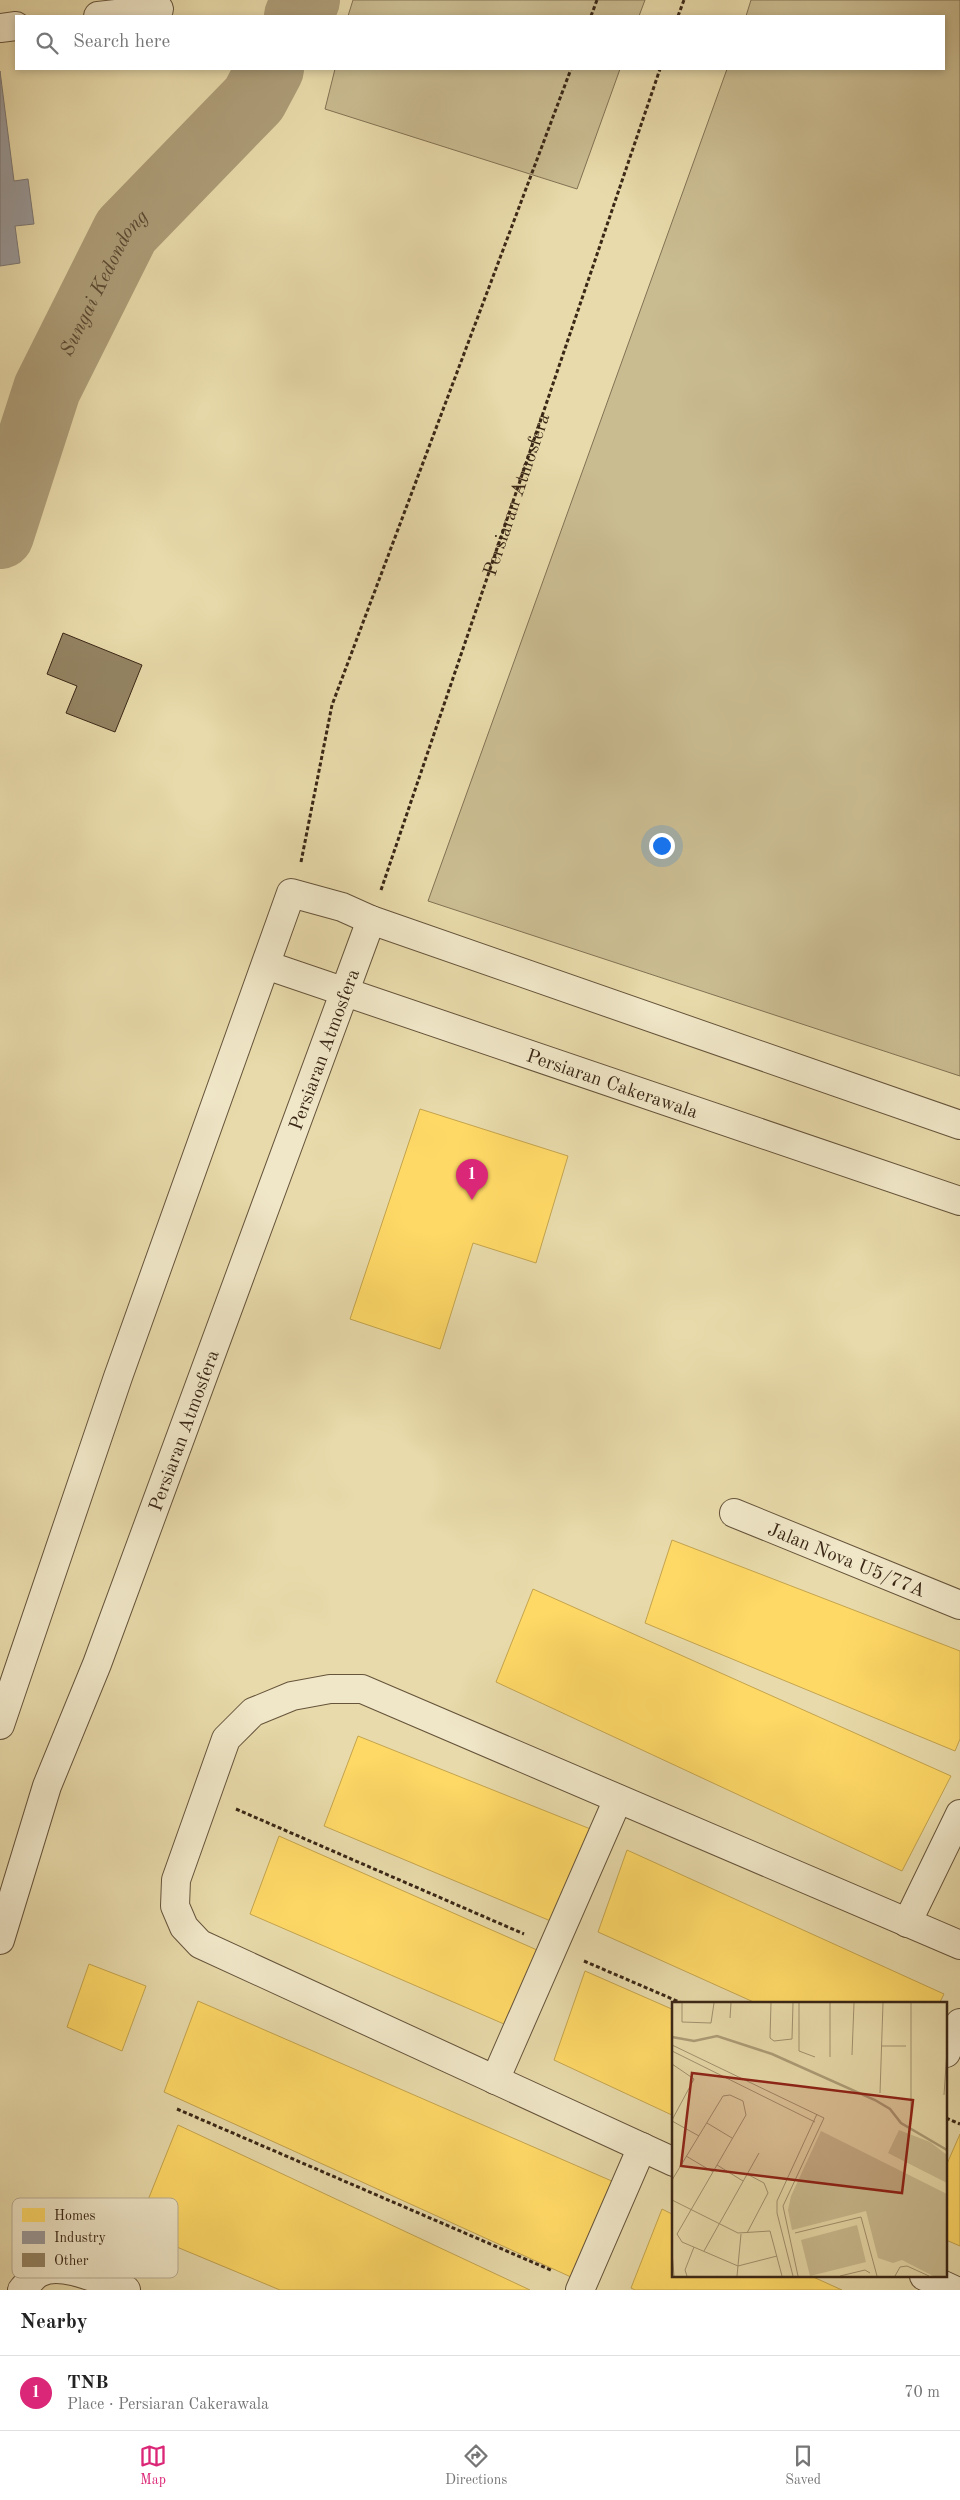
<!DOCTYPE html>
<meta charset="utf-8">
<style>
body{margin:0;font-family:"Old Standard TT",serif;background:#f6f6f6;color:#222}
.you{position:absolute;left:661px;top:845px;width:18px;height:18px;margin:-12px;border:4px solid #fff;border-radius:50%;background:#1a73e8;box-shadow:0 0 0 8px #1a73e833}
.badge{display:grid;place-items:center;width:32px;height:32px;border-radius:50%;background:#db2777;color:#fff;font-size:16px;font-weight:700}
.pin{position:absolute;translate:-50% -41px;filter:drop-shadow(0 1px 2px #0008)}
.pin::after{content:'';position:absolute;top:26px;width:18px;height:15px;background:inherit;clip-path:polygon(0 0,100% 0,50% 100%)}
.list{margin:0;padding:0;list-style:none}
h2{display:flex;justify-content:space-between;align-items:center;height:65px;margin:0;padding:0 20px;font-size:21px}
h2 small{font-size:16px;font-weight:400;color:#767676}
.list li{display:grid;grid-template-columns:32px 1fr auto;gap:15px;align-items:center;box-sizing:border-box;height:75px;padding:0 20px;border-top:1px solid #e0e0e0}
.list b{display:block;font-size:19px;white-space:nowrap}
.list p{margin:0;font-size:16px;white-space:nowrap;color:#767676}
.list em{font-size:16px;font-style:normal;color:#767676}
.icon{flex:none;width:28px;height:28px;fill:none;stroke:currentColor;stroke-width:2;stroke-linecap:round;stroke-linejoin:round}
.map{position:relative;flex:none;width:960px;height:2290px;overflow:hidden}
.search{position:absolute;background:#fff;box-shadow:0 2px 8px #0003;left:15px;right:15px;top:15px;height:55px;display:flex;align-items:center;gap:12px;box-sizing:border-box;padding:0 18px;border-radius:0px;color:#767676;font-size:19px}
.sheet{height:140px;background:#fff}
nav{display:flex;justify-content:space-around;align-items:center;box-sizing:border-box;height:70px;border-top:1px solid #e0e0e0;background:#fff;font-size:14px;color:#767676}
nav a{display:grid;justify-items:center;gap:2px}
nav .on{color:#db2777}
.map>svg:first-child{display:block}
.green{fill:#cabc91;stroke:#827254}
.homes{fill:#ffd966;stroke:#c4a44e}
.industry{fill:#999;stroke:#7c7772}
.lines{fill:none;stroke-linecap:round;stroke-linejoin:round}
.river{stroke:#ad9d78;stroke-width:68}
.building{fill:#948463;stroke:#3a2716}
.minor-casing{stroke:#66543b;stroke-width:30}
.path{stroke:#3a2716;stroke-width:3;stroke-dasharray:4 2.5;stroke-linecap:butt}
.minor{stroke:#f0e7c8;stroke-width:28}
.labels{text-anchor:middle;stroke-width:5;stroke-linejoin:round;paint-order:stroke}
.street-label{font-size:19px;fill:#3a2716;stroke:#f0e7c8}
.water-label{font-size:20px;font-style:italic;fill:#5c4a33;stroke:#f0e7c8}
.inset-river{fill:none;stroke:#ad9d78;stroke-width:2.5}
.inset-road{fill:none;stroke:#a2926f;stroke-width:1}
.view{fill:#8f2418;fill-opacity:0.15;stroke:#8f2418;stroke-width:2.5}
.inset-edge{fill:none;stroke:#3a2716;stroke-width:2.5}
.key{fill:#f0e7c8;stroke:#b9ad93;stroke-width:1}
.key-label{font-size:14px;fill:#3a2716}
</style>
<div class="map">
<svg width="960" height="2290" viewBox="0 0 960 2290">
<rect width="100%" height="100%" fill="#e8daaa"/>
<filter id="stains"><feTurbulence type="fractalNoise" baseFrequency=".004" numOctaves="4"/><feColorMatrix values="0 0 0 0 .2 0 0 0 0 .09 0 0 0 0 .02 0 0 0 .5 -.17"/></filter>
<radialGradient id="worn" r=".72"><stop offset=".6" stop-color="#630" stop-opacity="0"/><stop offset="1" stop-color="#630" stop-opacity=".3"/></radialGradient>
<g class="green">
<polygon points="353,0 645,0 639,16 348,16"/>
<polygon points="751,0 960,0 960,1076 428,901 727,69 944,69 944,16 746,16"/>
<polygon points="335,69 620,69 577,189 325,109"/>
</g>
<g class="homes">
<polygon points="420,1109 568,1156 536,1263 473,1243 440,1349 350,1319"/>
<polygon points="672,1540 960,1651 960,1739 955,1751 645,1623"/>
<polygon points="533,1589 951,1776 902,1871 496,1682"/>
<polygon points="358,1736 593,1830 553,1922 324,1826"/>
<polygon points="279,1836 537,1950 504,2024 250,1914"/>
<polygon points="627,1850 944,1994 939,2004 758,2004 598,1932"/>
<polygon points="89,1964 146,1986 122,2051 67,2027"/>
<polygon points="585,1971 674,2010 674,2116 554,2060"/>
<polygon points="198,2001 614,2182 571,2277 164,2092"/>
<polygon points="178,2125 530,2290 280,2290 136,2230"/>
<polygon points="960,2134 960,2246 946,2240 946,2166"/>
<polygon points="662,2209 674,2215 674,2276 811,2276 842,2290 635,2290 631,2288"/>
</g>
<polygon class="industry" points="0,71 14,181 28,179 34,224 15,226 20,263 0,266"/>
<g class="lines">
<g class="river">
<polyline points="298,16 306,0"/>
<path id="s1" d="M0,535L47,389L126,231L254,99L270,69"/>
</g>
</g>
<polygon class="building" points="63,633 142,665 115,732 66,713 77,686 47,674"/>
<g class="lines">
<g class="minor-casing">
<g id="minor">
<polyline points="98,16 159,9"/>
<polyline points="0,28 16,26"/>
<path id="s3" d="M266,965L960,1201"/>
<path id="s4" d="M734,1513L960,1605"/>
<polyline points="0,1725 118,1377 291,893 342,907 371,920 960,1125"/>
<polyline points="907,1923 960,1814"/>
<path id="s5" d="M0,1940L47,1786L97,1664L371,920"/>
<polyline points="946,2053 960,2023"/>
<polyline points="495,2080 618,1799"/>
<polyline points="674,2162 200,1944 184,1927 175,1906 176,1880 226,1739 253,1712 292,1696 330,1689 362,1689 960,1945"/>
<polyline points="924,2276 954,2290"/>
<path d="M22,2290C27,2285 33,2276 39,2273C61,2260 104,2282 126,2290"/>
<polyline points="580,2290 642,2147"/>
</g>
</g>
<g class="path">
<polyline points="591,16 597,0"/>
<polyline points="678,16 684,0"/>
<polyline points="301,862 332,705 571,69"/>
<path id="s2" d="M381,890L660,69"/>
<polyline points="236,1809 524,1934"/>
<polyline points="584,1961 684,2004"/>
<polyline points="177,2109 553,2271"/>
<polyline points="946,2118 960,2124"/>
</g>
<use href="#minor" class="minor"/>
</g>
<g class="labels">
<g class="street-label">
<text dy="7" stroke="none"><textPath href="#s2" startOffset="418">Persiaran Atmosfera</textPath></text>
<text dy="7" stroke="none"><textPath href="#s5" startOffset="948">Persiaran Atmosfera</textPath></text>
<text dy="7" stroke="none"><textPath href="#s3" startOffset="366">Persiaran Cakerawala</textPath></text>
<text dy="7" stroke="none"><textPath href="#s5" startOffset="542">Persiaran Atmosfera</textPath></text>
<text dy="7" stroke="none"><textPath href="#s4" startOffset="122">Jalan Nova U5/77A</textPath></text>
</g>
<g class="water-label">
<text dy="7" stroke="none"><textPath href="#s1" startOffset="274">Sungai Kedondong</textPath></text>
</g>
</g>
<g transform="translate(672 2002)">
<rect width="275" height="275" fill="#e8daaa"/>
<path d="M227,128L258,140L275,153V181L216,151ZM149,129L275,192V274H261L230,258L221,261L206,256L194,209L120,228L116,208L119,194ZM185,223L194,260L138,274L129,238Z" fill="#cabc91"/>
<path class="inset-river" d="M0,35L22,39L45,34L100,52L203,98L218,107L229,121L275,148"/>
<path class="inset-road" d="M10,1V20L39,21L42,1M99,1L98,36L102,39L120,37L121,1M127,1V49L143,55M58,16L59,1M0,43L152,116L111,204L126,274M209,44H234M0,49L143,120M180,53L182,1M158,55V1M0,62L22,77L0,118M208,91L211,1M272,93L275,48M239,113V1M0,119L27,134M35,121L60,136M14,154L41,170M45,163L71,179M75,172L92,181L96,191L75,231M0,178L51,94L58,93L71,99L74,113L5,232L10,240L66,264L105,254M0,198L66,231L98,229L110,274M123,231L189,215L205,274M0,249L2,274M32,249L87,151M15,274L13,268L22,245M65,274L69,232M121,274L105,211V199L145,112M168,274L193,268L198,271M223,274L228,265L235,264L257,274"/>
<path class="view" d="M20,71L241,98L230,191L9,164Z"/>
<rect width="275" height="275" class="inset-edge"/>
</g>
<rect x="12" y="2198" width="166" height="80" rx="8" class="key"/>
<rect x="22" y="2208" width="23" height="14" fill="#ffd966"/>
<rect x="22" y="2231" width="23" height="13" fill="#999"/>
<rect x="22" y="2253" width="23" height="14" fill="#948463"/>
<g class="key-label">
<text x="54" y="2220">Homes</text>
<text x="54" y="2242">Industry</text>
<text x="54" y="2265">Other</text>
</g>
<rect width="100%" height="100%" filter="url(#stains)"/>
<rect width="100%" height="100%" fill="url(#worn)"/>
</svg>
<div class="you"></div>
<div class="pin badge" style="left:472px;top:1200px">1</div>
<div class="search"><svg class="icon" aria-label="search" viewBox="0 0 24 24"><circle cx="10" cy="10" r="6"/><path d="M15 15l6 6"/></svg>Search here</div>
</div>
<section class="sheet">
<h2>Nearby<small></small></h2>
<ul class="list">
<li><span class="badge">1</span><div><b>TNB</b><p>Place · Persiaran Cakerawala</p></div><em>70 m</em></li>
</ul>
</section>
<nav>
<a class="on"><svg class="icon" aria-label="map" viewBox="0 0 24 24"><path d="M3 6l6-2 6 2 6-2v14l-6 2-6-2-6 2zM9 4v14M15 6v14"/></svg>Map</a>
<a><svg class="icon" aria-label="directions" viewBox="0 0 24 24"><path d="M12 3l9 9-9 9-9-9zM9 14v-3h6M13 9l2 2-2 2"/></svg>Directions</a>
<a><svg class="icon" aria-label="saved" viewBox="0 0 24 24"><path d="M7 4h10v16l-5-4-5 4z"/></svg>Saved</a>
</nav>
